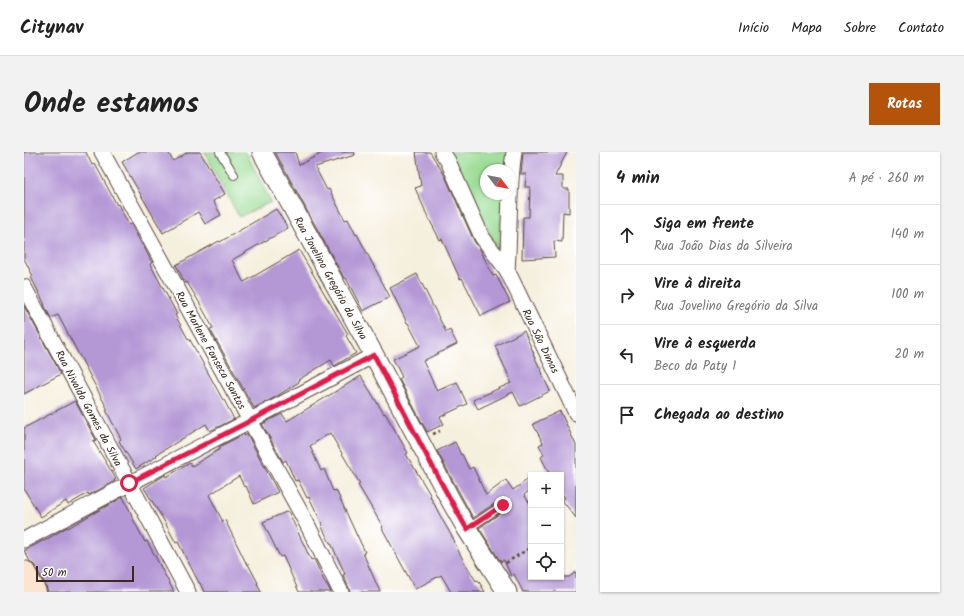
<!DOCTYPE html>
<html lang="pt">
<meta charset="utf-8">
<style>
body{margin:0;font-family:Kalam,sans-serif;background:#f2f2f2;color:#222}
.controls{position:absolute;right:12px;bottom:12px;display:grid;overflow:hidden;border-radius:0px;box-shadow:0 1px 3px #0004}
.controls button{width:36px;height:36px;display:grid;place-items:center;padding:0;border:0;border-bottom:1px solid #e0e0e0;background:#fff;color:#222;font:20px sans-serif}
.compass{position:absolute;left:456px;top:12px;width:36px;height:36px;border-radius:50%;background:#fff;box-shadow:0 1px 3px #0004;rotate:122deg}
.scale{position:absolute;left:12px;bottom:10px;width:98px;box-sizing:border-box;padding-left:4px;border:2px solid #3b2a1e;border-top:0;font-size:11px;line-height:14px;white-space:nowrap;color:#3b2a1e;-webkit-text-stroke:3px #fff;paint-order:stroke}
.stop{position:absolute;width:12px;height:12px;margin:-9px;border:3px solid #e11d48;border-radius:50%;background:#fff}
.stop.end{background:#e11d48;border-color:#fff;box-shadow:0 1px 4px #0008}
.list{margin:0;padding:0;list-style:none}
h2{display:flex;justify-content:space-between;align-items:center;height:52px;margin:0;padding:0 16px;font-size:17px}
h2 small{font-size:13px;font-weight:400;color:#767676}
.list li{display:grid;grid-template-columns:26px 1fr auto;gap:12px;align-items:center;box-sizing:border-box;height:60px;padding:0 16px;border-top:1px solid #e0e0e0}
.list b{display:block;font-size:15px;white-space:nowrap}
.list p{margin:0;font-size:13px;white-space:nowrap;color:#767676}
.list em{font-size:13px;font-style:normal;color:#767676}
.icon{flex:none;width:22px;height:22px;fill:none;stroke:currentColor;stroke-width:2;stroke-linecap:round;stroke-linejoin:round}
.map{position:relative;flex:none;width:552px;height:440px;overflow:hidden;border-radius:0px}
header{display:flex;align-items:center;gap:24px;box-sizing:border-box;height:56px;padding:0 20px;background:#fff;border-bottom:1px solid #e0e0e0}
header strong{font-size:19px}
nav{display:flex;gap:22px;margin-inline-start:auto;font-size:14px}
.intro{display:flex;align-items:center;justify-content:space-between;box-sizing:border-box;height:96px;padding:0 24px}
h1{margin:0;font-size:28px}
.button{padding:10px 18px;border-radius:0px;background:#b45309;color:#fff;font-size:14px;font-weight:700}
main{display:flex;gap:24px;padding:0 24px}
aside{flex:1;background:#fff;border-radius:0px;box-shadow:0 1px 3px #0004}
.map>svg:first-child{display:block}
.green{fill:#99db93;stroke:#6a8258}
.building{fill:#b497d5}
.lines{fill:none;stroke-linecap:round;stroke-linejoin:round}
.service-casing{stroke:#57483b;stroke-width:10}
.minor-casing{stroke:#57483b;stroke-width:17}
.tertiary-casing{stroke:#57483b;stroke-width:21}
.secondary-casing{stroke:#57483b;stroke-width:24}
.path{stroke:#57483b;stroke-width:2.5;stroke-dasharray:3 3;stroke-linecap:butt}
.service{stroke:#fff;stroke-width:8}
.minor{stroke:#fff;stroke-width:15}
.tertiary{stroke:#fff;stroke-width:19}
.secondary{stroke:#fde4d1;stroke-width:22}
.route{stroke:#e11d48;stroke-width:5}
.labels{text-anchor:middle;stroke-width:3.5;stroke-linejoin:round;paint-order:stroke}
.street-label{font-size:11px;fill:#3b2a1e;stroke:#fff}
</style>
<header>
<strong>Citynav</strong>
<nav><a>Início</a><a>Mapa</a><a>Sobre</a><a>Contato</a></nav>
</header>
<div class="intro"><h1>Onde estamos</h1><a class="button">Rotas</a></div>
<main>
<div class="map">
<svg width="552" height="440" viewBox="0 0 552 440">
<rect width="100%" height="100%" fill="#fff"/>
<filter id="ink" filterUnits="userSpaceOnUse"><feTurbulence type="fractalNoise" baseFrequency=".025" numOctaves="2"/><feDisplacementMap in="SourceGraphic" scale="8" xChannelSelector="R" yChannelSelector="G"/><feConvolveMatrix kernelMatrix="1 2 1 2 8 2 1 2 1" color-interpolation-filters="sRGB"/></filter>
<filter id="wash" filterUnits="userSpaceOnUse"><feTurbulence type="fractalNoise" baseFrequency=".012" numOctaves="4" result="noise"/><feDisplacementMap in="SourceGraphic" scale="16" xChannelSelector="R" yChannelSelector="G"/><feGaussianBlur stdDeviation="0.9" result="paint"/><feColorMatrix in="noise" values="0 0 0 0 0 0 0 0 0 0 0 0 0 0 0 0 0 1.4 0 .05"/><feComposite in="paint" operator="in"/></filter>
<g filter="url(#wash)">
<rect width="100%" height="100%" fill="#f5efdd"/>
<g class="green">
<polygon points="180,0 222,0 247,50 215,65"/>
<polygon points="425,0 484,0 482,18 462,18 462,42 480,42 474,98"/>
</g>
<g id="blocks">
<g class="building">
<polygon points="0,0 62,0 68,13 71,12 93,53 94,52 105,73 107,72 118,93 119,93 128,111 126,112 153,162 151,163 164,187 165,186 199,248 200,248 210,267 186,279 182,272 132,303 133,304 112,317 95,289 97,287 82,258 84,258 34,163 27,166 20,153 21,153 7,125 9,124 0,107"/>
<polygon points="114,0 144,0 149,9 164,0 176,0 201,42 189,49 197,63 181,72 174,60 139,81 98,10"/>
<polygon points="251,0 271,0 275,13 300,0 330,0 331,3 291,15 303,38 305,37 321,68 324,67 332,83 333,82 366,145 339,159 322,126 320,126"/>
<polygon points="392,0 406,0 421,24 450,89 457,99 469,124 472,123 486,150 457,164 438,126 436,127 418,87 416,88 401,59 401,58 391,36 397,34"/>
<polygon points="499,0 543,0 531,24 539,24 539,37 545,37 545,61 539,60 538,90 530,89 531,105 498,107 499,65 505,65 506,35 501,35 502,22 497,22"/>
<polygon points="252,57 264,76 208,108 219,129 220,130 275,98 324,182 322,184 332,201 310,214 307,208 274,228 275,230 250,246 230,256 186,177 189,176 175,150 163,130 161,131 152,113 195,89 196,90"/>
<polygon points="393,122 422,180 426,178 433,192 399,209 413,239 433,230 443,252 416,265 420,272 403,280 375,227 378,225 369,207 396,194 384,171 383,171 366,136"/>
<polygon points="0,154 37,222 0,242"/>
<polygon points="500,179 510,202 509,202 519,222 518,222 526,239 496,254 489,240 454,257 449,248 487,231 485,228 486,227 471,194"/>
<polygon points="337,224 360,262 361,261 384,301 382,302 407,344 406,344 418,367 431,390 430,390 440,410 452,429 454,428 461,440 427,440 417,423 391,437 358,376 359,375 334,333 336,332 306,281 286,294 297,319 300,317 309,339 312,338 333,384 333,383 341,400 339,401 356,440 326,440 325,436 319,423 321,422 307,391 306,391 298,375 299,374 285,345 283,346 274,328 271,329 262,308 259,310 238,272 258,262 263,269"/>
<polygon points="51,249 72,288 69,289 92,327 90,328 91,329 65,343 64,341 44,353 42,349 17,365 0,337 0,276"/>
<polygon points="536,259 552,293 552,366 538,348 541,346 537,341 537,323 526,323 517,305 520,303 515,293 519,291 509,272"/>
<polygon points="220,282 221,284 223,282 254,340 230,352 222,334 220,335 215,324 185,343 199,370 201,368 223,413 224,412 234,431 233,431 237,440 180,440 176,431 175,431 154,390 152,391 139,367 120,336 141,323 142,325 166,311 168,314 196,297 195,295"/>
<polygon points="431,290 437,303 438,302 445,317 449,315 462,343 482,328 489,338 507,325 507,337 500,343 507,353 507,425 545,425 552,420 552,440 499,440 490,422 487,424 480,408 477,410 455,376 482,357 484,355 484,350 481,348 476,348 449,366 413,299"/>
<polygon points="99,345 108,363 107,363 121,390 123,389 150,440 24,440 22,434 11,414 6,409 0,399 20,388 20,389 43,375 44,376 68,362"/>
<polygon points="264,359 287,408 290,407 301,431 302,431 307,440 275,440 259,404 256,405 239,370"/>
</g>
</g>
</g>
<g filter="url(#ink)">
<use href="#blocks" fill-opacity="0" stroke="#57483b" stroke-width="1"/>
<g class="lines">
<g class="service-casing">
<g id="service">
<polyline points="196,0 210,23"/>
<polyline points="443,377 479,353"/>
</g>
</g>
<g class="minor-casing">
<g id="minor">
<polyline points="78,0 283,372 317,440"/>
<polyline points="418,0 424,9 458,85 483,118 552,261"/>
<path d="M483,118C486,79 484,39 490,0"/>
<polyline points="0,135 164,440"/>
<path d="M0,388C116,325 234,265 350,203"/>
</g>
</g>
<g class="tertiary-casing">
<polyline id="tertiary" points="238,0 350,203 427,349 443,377 483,440"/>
</g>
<g class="secondary-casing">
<polyline id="secondary" points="0,420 11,440"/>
</g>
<g class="path">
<polyline points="409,282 416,279"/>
<polyline points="482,411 507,395"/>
</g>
<use href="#service" class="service"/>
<use href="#minor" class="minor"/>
<use href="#tertiary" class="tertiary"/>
<use href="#secondary" class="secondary"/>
</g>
</g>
<g class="lines" filter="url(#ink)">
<path class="route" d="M105,331L226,269L350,203C381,261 410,320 443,377L479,353"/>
</g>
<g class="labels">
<g class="street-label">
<text transform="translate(307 126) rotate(61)" y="4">Rua Jovelino Gregório da Silva</text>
<text transform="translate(517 189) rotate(64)" y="4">Rua São Dimas</text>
<text transform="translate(187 198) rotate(61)" y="4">Rua Marlene Fonseca Santos</text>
<text transform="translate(65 256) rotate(62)" y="4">Rua Nivaldo Gomes da Silva</text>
</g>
</g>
</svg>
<div class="controls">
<button>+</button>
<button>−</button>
<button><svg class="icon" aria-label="locate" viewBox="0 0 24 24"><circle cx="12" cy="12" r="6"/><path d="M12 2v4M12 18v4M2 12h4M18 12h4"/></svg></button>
</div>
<svg class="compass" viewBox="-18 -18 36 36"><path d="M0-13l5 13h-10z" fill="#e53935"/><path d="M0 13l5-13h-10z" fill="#767676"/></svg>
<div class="scale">50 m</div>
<div class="stop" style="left:105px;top:331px"></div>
<div class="stop end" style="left:479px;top:353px"></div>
</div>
<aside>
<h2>4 min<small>A pé · 260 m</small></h2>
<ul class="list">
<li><svg class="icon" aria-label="ahead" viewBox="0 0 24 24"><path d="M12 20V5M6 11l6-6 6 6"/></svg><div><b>Siga em frente</b><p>Rua João Dias da Silveira</p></div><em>140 m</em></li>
<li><svg class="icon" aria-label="right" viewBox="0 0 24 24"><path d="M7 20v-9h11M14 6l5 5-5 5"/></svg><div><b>Vire à direita</b><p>Rua Jovelino Gregório da Silva</p></div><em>100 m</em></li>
<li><svg class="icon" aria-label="left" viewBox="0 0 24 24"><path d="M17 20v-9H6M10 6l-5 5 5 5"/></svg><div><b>Vire à esquerda</b><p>Beco da Paty 1</p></div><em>20 m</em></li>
<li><svg class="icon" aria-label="arrive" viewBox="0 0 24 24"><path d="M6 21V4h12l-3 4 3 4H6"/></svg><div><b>Chegada ao destino</b></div></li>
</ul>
</aside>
</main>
